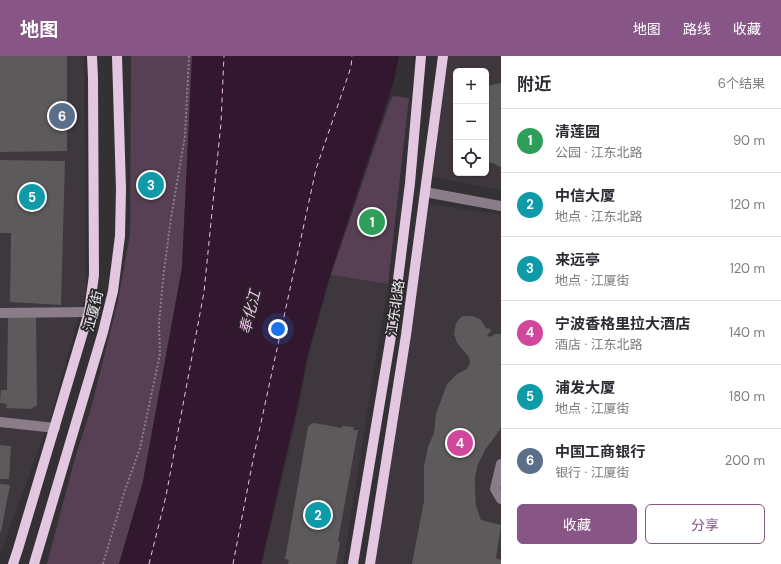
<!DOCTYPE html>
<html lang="zh">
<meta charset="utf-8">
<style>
body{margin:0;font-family:"DM Sans","Noto Sans SC",sans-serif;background:#f7f7f7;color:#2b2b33}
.controls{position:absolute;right:12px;top:12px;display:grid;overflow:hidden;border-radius:6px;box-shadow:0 1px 3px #0004}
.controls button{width:36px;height:36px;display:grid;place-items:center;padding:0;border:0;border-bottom:1px solid #e1e1e2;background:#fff;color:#2b2b33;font:20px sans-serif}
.you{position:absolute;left:278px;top:273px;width:14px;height:14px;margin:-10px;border:3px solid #fff;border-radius:50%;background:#1a73e8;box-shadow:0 0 0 6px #1a73e833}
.badge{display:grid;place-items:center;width:26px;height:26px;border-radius:50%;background:#875586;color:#fff;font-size:13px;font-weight:700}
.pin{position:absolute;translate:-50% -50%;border:2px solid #fff;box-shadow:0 1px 4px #0006}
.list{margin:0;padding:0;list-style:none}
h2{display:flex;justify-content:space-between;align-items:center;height:52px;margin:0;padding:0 16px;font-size:17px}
h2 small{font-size:13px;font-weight:400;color:#7c7c81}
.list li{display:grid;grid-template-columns:26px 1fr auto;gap:12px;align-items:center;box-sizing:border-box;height:64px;padding:0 16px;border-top:1px solid #e1e1e2}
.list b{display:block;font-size:15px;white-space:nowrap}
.list p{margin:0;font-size:13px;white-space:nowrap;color:#7c7c81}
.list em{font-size:13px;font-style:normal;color:#7c7c81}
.actions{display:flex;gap:8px;padding:12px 16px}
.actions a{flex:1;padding:9px 0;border:1px solid #875586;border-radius:6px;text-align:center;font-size:14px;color:#875586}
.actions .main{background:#875586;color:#fff}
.icon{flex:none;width:22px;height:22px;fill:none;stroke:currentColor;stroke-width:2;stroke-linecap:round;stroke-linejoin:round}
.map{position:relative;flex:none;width:501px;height:508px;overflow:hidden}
header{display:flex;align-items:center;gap:24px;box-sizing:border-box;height:56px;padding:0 20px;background:#875586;color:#fff}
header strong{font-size:19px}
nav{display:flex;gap:22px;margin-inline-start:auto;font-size:14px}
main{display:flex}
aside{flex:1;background:#fff}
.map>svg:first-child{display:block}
.built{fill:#3f373e;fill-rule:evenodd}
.green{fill:#574054}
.water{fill:#31182f}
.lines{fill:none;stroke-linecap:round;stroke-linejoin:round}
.ferry{stroke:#f0bce9;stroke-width:1;stroke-dasharray:5 4;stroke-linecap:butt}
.building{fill:#5d5a5c}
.path{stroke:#838183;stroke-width:2;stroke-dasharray:2 2;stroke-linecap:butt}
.minor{stroke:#8a7c88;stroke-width:10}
.major{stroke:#e3c6df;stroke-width:10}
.labels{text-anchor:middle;stroke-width:3.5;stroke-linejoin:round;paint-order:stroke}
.street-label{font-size:14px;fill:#e9e8e9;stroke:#292729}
.water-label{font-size:15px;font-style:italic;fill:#f0bce9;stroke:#292729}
</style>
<header>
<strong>地图</strong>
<nav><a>地图</a><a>路线</a><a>收藏</a></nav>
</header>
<main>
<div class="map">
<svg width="501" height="508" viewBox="0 0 501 508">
<rect width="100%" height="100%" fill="#333133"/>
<g class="built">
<polygon points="0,0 84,0 86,236 49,365 0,498"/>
<path d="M447,0H501V134L433,121ZM456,15H486V117H456Z"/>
<polygon points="430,148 501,159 501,508 375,508 427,160"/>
<polygon points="331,219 388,228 343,508 262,508 298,355 309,298"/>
</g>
<g class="green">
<polygon points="131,0 192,0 182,212 143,426 119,508 47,508 75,402 91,352 118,245 130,178"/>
<polygon points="393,40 409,42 388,228 331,219 389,48"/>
</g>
<polygon class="water" points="192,0 399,0 394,25 331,216 308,297 297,352 261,508 119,508 143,425 182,212"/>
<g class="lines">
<g class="ferry">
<polyline points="149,508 166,440 204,236 221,67 224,0"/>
<polyline points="233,508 254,399 316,113 351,11 352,0"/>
</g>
</g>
<g class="building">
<polygon points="0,0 67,0 67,95 0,96"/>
<polygon points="501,27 501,111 500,111 493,107 486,106 486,30"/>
<polygon points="0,104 65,105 61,249 10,246 11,177 0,177"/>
<polygon points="8,260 36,261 37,349 31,353 6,352 7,348 0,347 1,334 7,334"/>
<polygon points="464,260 472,260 480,263 487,273 489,272 491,275 487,279 490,281 495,278 501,278 501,372 485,394 478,408 475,421 475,434 476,450 481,464 501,469 496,502 501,504 501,508 412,508 424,445 424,410 428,391 434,377 436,358 447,328 457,318 467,313 470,307 469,301 457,287 454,278 456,267 461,261"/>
<polygon points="314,367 342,372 342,370 354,371 353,374 358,374 338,485 340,486 336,508 288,508 289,504 285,503 308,371 311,368"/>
<polygon points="0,389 11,390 9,423 0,423"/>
<polygon points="0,428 10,429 1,476 0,476"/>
</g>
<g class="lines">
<polyline class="path" points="103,508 124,437 140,392 160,298 159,267 164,215 171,162 185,80 189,0"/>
<g class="minor">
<polyline points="425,136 501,150"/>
<polyline points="0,257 89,256"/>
<polyline points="0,366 55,372"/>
<polyline points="501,408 495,433 501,443"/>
</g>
<g class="major">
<polyline points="13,508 18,493 89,256 94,219 93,22 92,0"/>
<polyline points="34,508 103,276 113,235 120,180 121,133 117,0"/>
<polyline points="353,508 391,280 410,127 421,0"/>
<polyline points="370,508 406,279 443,0"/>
</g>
</g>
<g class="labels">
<g class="street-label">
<text transform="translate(395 252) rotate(-82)" y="5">江东北路</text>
<text transform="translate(93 255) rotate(-76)" y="5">江厦街</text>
</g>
<g class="water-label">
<text transform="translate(250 256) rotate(-76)" y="5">奉化江</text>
</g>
</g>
</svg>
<div class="controls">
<button>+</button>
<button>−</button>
<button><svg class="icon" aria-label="locate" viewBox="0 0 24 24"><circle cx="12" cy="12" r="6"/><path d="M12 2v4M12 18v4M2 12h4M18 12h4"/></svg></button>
</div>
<div class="you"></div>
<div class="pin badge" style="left:372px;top:166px;background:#2e9e5b">1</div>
<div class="pin badge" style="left:318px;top:459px;background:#0f9aa8">2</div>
<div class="pin badge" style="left:151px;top:129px;background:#0f9aa8">3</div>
<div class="pin badge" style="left:460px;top:387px;background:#d1479c">4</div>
<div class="pin badge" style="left:32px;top:141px;background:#0f9aa8">5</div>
<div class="pin badge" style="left:62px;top:60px;background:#5c6f8a">6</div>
</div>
<aside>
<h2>附近<small>6个结果</small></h2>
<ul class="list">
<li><span class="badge" style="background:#2e9e5b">1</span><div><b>清莲园</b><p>公园 · 江东北路</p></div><em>90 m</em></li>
<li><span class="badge" style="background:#0f9aa8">2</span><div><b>中信大厦</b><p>地点 · 江东北路</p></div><em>120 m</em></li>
<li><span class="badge" style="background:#0f9aa8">3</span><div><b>来远亭</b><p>地点 · 江厦街</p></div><em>120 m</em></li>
<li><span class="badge" style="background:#d1479c">4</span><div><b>宁波香格里拉大酒店</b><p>酒店 · 江东北路</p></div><em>140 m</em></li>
<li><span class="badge" style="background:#0f9aa8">5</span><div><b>浦发大厦</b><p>地点 · 江厦街</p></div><em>180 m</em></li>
<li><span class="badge" style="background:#5c6f8a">6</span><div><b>中国工商银行</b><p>银行 · 江厦街</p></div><em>200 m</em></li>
</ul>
<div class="actions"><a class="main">收藏</a><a>分享</a></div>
</aside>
</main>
